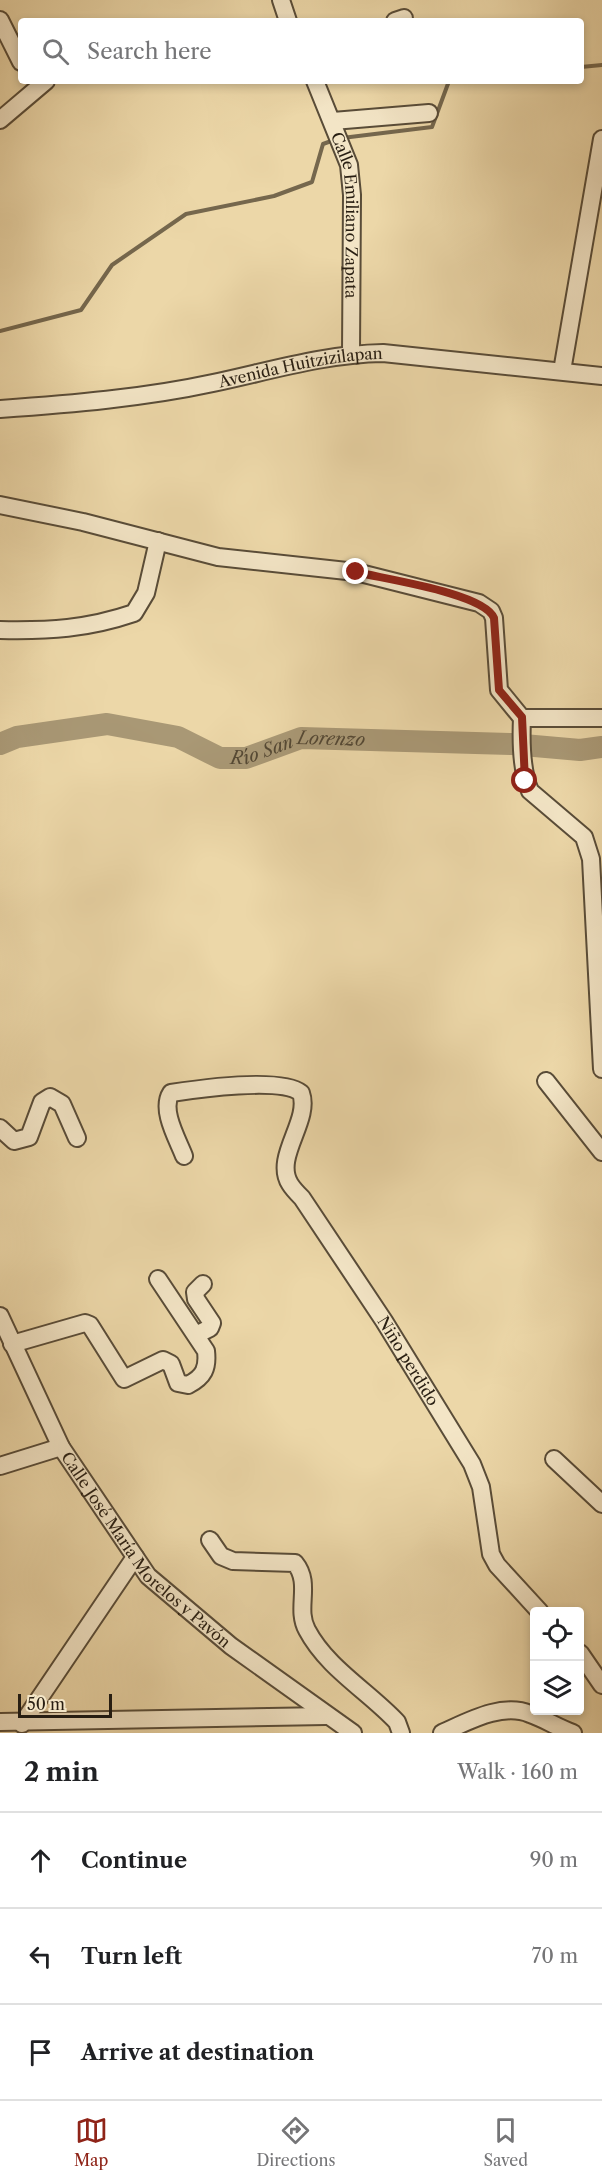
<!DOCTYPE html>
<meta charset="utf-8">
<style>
body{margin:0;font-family:"Libre Caslon Text",serif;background:#f2f2f2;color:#202124}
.controls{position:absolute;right:18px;bottom:18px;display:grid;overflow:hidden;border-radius:6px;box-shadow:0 3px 9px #0003}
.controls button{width:54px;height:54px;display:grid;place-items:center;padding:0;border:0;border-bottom:2px solid #e0e0e0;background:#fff;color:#202124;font:30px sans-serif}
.scale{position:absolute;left:18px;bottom:15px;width:94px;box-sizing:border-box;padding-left:6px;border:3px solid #281e12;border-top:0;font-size:16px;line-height:21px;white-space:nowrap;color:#281e12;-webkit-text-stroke:4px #f3e5c6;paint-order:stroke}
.stop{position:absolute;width:18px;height:18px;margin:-14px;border:4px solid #8f2418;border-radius:50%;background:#fff}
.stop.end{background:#8f2418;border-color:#fff;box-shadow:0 2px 6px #0008}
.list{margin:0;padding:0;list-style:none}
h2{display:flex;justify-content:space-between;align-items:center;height:78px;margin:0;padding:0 24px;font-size:26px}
h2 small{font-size:20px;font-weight:400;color:#757577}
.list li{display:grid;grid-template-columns:39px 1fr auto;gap:18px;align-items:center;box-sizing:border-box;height:96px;padding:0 24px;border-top:2px solid #e0e0e0}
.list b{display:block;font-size:22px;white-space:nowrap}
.list em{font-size:20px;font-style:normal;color:#757577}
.icon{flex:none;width:33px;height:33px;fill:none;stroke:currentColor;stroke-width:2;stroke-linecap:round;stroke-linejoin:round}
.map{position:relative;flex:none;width:602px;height:1733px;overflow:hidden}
.search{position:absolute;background:#fff;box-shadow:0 3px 9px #0003;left:18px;right:18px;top:18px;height:66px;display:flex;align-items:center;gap:15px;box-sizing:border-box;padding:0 21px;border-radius:6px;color:#757577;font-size:22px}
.sheet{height:366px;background:#fff}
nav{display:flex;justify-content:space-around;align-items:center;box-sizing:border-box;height:84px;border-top:2px solid #e0e0e0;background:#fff;font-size:16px;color:#757577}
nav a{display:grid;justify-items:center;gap:3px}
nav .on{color:#8f2418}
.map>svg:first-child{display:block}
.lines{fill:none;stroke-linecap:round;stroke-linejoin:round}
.stream{stroke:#75674d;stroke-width:4}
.river{stroke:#a99875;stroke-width:22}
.minor-casing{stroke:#594c38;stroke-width:20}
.minor{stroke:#f3e5c6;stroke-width:16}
.route{stroke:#8f2418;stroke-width:8}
.labels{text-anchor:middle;stroke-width:4.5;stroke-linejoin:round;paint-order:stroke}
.street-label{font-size:16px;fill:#281e12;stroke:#f3e5c6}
.water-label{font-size:18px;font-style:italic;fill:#554935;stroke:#f3e5c6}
</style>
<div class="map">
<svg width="602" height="1733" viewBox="0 0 602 1733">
<rect width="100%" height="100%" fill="#ecd7a8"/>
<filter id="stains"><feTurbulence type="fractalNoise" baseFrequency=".00333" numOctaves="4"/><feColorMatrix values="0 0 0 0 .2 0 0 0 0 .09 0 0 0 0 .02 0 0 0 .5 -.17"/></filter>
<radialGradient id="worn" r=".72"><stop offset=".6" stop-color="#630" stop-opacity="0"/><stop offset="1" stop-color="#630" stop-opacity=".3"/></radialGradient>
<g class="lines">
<g class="stream">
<polyline points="581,67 602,65"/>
<polyline points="342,138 432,127 449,81"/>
<polyline points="0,331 81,310 112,265 186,214 274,196 312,182 323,144 334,140"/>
</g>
<path class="river" id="s1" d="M0,744L17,737L107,724L178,737L220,758H246L301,738L512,744L580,750L602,747"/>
<g class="minor-casing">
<g id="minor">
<polyline points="281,0 288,21"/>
<polyline points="0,20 21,62"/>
<polyline points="395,21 404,18"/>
<path id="s2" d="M315,81L349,165L352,195L351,353"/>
<polyline points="0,120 46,81"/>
<polyline points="333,121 429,113"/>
<polyline points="562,371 602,139"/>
<path id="s3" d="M0,409C70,404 144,398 213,383C270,371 324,354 383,353L602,376"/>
<polyline points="0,505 83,522 218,557 356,572 479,603 491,611 494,618 499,690 522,718"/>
<path d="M0,630C49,631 87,629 134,613L146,593L158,541"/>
<path d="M602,718H522C521,740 521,770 530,791L584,837L591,859L602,1069"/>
<polyline points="546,1081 602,1152"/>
<polyline points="0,1128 14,1141 29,1137 42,1102 50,1097 62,1104 77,1138"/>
<path id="s4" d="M184,1156C178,1140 160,1110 171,1093C197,1089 281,1077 301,1093C311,1121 273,1157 290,1184C293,1189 298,1194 302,1198L384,1321L472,1464L481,1487L491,1554L497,1565L540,1612"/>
<path id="s5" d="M0,1316L61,1447L148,1576L231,1646L353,1733"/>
<polyline points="196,1335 210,1328 212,1323 196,1299 195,1292 203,1284"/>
<path d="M12,1344L85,1323L90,1325L124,1379L163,1360L171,1364L178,1383L188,1385C204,1377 208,1368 206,1351L158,1279"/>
<polyline points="554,1459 602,1504"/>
<polyline points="0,1466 61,1447"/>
<path d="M210,1540L221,1556L233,1561L295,1563C312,1584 295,1608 307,1630C327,1668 368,1691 397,1722L401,1733"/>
<polyline points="580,1653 602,1685"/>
<polyline points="0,1722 326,1716"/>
<polyline points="22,1724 135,1557"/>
<path d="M442,1733C467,1722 502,1702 530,1714C545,1719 558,1728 573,1733"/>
</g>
</g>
<use href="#minor" class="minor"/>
</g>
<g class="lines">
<path class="route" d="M356,572C384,579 484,593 494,618L499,690L522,717L525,781"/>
</g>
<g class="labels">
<g class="street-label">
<text dy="6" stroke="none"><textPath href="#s2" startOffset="140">Calle Emiliano Zapata</textPath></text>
<text dy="6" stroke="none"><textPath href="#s3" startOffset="304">Avenida Huitzizilapan</textPath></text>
<text dy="6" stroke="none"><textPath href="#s4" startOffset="506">Niño perdido</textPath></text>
<text dy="6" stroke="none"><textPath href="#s5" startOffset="279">Calle José María Morelos y Pavón</textPath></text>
</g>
<g class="water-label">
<text dy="6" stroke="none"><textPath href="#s1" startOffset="308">Río San Lorenzo</textPath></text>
</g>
</g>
<rect width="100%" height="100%" filter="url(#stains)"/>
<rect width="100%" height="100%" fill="url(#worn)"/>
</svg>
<div class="controls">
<button><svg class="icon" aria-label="locate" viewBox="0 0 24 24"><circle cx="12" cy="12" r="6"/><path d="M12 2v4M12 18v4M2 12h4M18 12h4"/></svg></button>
<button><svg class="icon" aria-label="layers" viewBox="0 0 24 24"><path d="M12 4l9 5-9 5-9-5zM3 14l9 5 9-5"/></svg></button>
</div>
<div class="scale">50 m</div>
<div class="stop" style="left:525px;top:781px"></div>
<div class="stop end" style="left:356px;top:572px"></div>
<div class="search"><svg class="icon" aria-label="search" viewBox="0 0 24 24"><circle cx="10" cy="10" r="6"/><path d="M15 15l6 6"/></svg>Search here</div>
</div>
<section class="sheet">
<h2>2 min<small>Walk · 160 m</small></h2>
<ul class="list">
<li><svg class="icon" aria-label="ahead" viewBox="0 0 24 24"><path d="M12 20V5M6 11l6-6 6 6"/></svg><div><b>Continue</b></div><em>90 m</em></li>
<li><svg class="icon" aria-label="left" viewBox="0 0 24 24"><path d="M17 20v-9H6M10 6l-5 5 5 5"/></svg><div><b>Turn left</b></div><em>70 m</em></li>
<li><svg class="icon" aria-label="arrive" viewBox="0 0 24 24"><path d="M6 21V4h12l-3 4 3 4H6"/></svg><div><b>Arrive at destination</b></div></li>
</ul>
</section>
<nav>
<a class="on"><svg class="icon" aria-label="map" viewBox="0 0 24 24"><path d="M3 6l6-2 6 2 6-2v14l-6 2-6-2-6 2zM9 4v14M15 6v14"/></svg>Map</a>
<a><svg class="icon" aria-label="directions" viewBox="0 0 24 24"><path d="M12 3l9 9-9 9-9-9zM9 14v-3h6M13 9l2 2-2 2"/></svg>Directions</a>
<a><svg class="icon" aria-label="saved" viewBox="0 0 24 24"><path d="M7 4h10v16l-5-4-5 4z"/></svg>Saved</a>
</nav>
